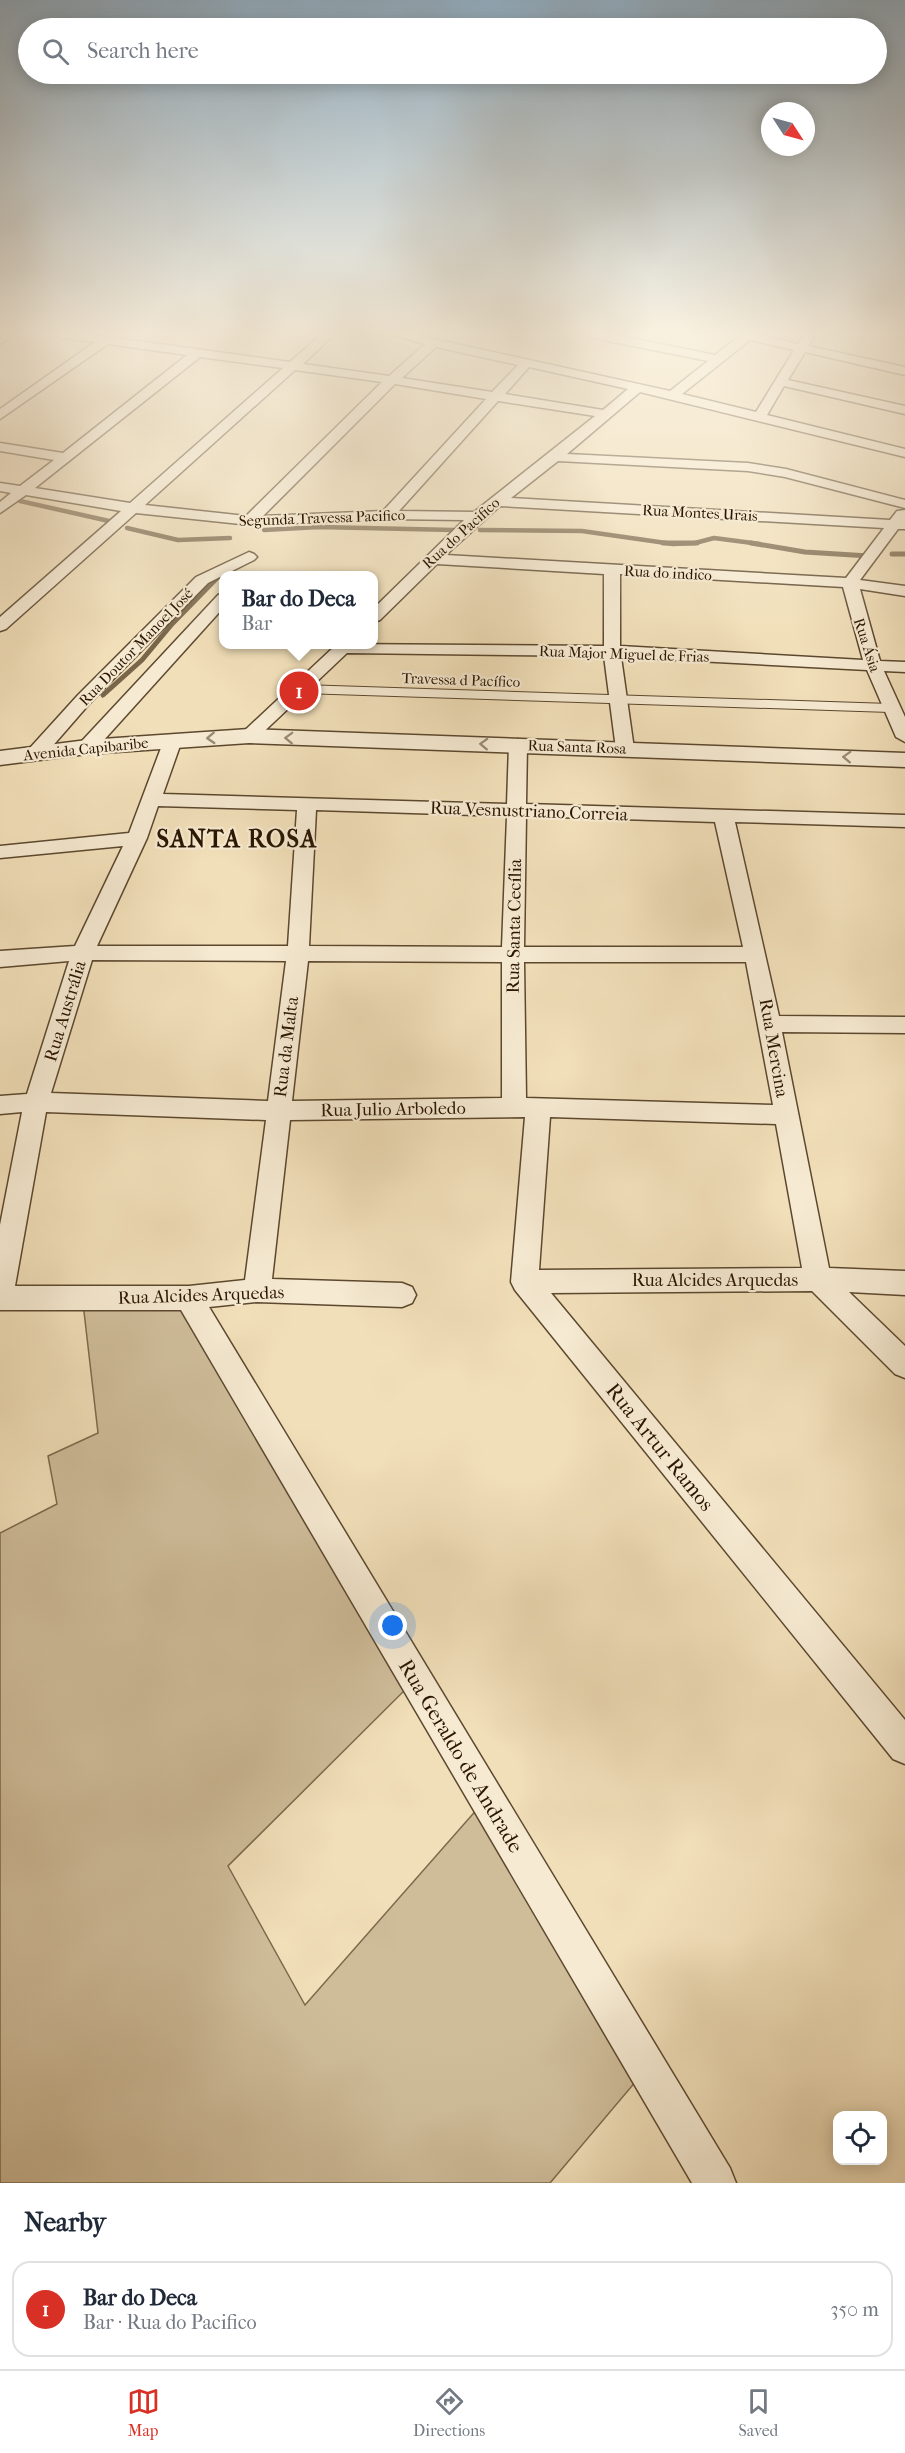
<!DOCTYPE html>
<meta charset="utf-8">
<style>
body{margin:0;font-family:"IM FELL French Canon",serif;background:#f2f2f3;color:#1f2937}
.controls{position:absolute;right:18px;bottom:18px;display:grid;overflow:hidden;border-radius:12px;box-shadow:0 3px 15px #0003}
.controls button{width:54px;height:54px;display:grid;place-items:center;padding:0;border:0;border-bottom:2px solid #e0e1e3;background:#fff;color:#1f2937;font:30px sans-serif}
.compass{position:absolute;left:761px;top:102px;width:54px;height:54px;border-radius:50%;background:#fff;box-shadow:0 3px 15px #0003;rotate:126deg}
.you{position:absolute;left:393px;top:1626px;width:21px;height:21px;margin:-15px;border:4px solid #fff;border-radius:50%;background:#1a73e8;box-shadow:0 0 0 9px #1a73e833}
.badge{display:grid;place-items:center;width:39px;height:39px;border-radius:50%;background:#d93025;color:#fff;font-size:20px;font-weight:700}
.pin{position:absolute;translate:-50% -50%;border:3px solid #fff;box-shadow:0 2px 6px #0006}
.popup{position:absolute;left:219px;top:571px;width:159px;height:78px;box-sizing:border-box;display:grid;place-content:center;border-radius:12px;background:#fff;filter:drop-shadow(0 2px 4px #0005);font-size:20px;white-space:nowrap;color:#747a83}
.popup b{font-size:22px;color:#1f2937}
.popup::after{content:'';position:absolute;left:50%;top:100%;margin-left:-12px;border:12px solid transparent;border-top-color:#fff}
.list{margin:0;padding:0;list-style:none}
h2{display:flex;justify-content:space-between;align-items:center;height:78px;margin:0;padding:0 24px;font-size:26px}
h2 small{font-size:20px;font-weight:400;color:#747a83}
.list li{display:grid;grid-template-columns:39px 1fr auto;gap:18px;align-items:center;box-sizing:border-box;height:96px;margin:0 12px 12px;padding:0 12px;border:2px solid #e0e1e3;border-radius:18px}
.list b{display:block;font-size:22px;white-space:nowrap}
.list p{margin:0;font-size:20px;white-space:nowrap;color:#747a83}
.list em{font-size:20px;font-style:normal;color:#747a83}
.icon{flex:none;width:33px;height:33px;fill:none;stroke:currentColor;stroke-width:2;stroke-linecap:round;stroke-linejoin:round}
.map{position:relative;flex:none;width:905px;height:2183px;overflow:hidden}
.search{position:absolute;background:#fff;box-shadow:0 3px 15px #0003;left:18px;right:18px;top:18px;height:66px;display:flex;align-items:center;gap:15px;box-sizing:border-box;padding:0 21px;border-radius:33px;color:#747a83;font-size:22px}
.sheet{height:186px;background:#fff}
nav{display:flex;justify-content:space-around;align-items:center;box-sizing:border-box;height:84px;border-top:2px solid #e0e1e3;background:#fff;font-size:16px;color:#747a83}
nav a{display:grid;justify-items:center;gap:3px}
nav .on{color:#d93025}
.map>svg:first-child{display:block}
.green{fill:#cfbd9a;stroke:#7c694d;stroke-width:1.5}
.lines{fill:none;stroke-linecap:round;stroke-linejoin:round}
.stream-far1{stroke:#796549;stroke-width:4.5}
.stream{stroke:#796549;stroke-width:5}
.service-casing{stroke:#5c482e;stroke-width:10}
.minor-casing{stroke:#5c482e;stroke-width:3}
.tertiary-casing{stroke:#5c482e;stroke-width:3}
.service{stroke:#f6ead2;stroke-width:8}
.minor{fill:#f6ead2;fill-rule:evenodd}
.tertiary{fill:#f6ead2;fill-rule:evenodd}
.oneway{stroke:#9a8a74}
.labels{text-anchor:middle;stroke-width:4.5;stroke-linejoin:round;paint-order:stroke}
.far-street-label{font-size:15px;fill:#2a1500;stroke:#f6ead2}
.street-label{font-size:18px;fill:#2a1500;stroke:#f6ead2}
.near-street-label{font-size:21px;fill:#2a1500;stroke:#f6ead2}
.district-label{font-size:24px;font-weight:bold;letter-spacing:1.5px;fill:#2a1500;stroke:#f6ead2}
</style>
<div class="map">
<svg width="905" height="2183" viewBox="0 0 905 2183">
<rect width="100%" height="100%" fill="#f1dfb9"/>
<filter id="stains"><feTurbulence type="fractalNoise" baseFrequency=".00333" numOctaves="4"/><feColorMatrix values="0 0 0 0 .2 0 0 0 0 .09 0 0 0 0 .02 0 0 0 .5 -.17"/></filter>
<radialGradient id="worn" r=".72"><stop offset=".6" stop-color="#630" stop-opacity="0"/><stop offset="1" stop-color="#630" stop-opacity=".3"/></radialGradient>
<polygon class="green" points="185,1302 409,1686 228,1866 305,2005 479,1807 637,2080 550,2183 0,2183 0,1533 57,1504 48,1456 98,1433 83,1303"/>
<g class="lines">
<g class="stream-far1">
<polyline points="20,501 109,521"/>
<polyline points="127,528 178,540 230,538"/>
<polyline points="264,530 319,527 454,530"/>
<polyline points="480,530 582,531 673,544 695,543 714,538 760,544"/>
</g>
<g class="stream">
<polyline points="663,543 697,543"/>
<polyline points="751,543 805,552 869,556"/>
<polyline points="892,554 905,554"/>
<polyline points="103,695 142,660 172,624 219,576"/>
</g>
<g class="service-casing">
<polyline id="service" points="302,689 890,708"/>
</g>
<g class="minor-casing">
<g id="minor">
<polygon points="15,334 0,344 1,334"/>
<path d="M56,334H87L290,362L322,334H335L303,364L389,376L425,344L389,334H411L670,391L708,361L593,338L587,334H611L715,355L742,334H756L798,344L804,334H810L814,337L808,346L905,367V375L805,352L788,380L905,406V414L784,386L767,415L905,449V457L640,392L567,454L748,463L786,469L905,500V508L785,477L748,471L558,461L511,498L890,520L897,511L905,510V529H898L860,580L905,586V596L860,589L880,661L905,662V672L884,671L905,717V742L896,737L867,670L621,657L634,749L625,755L616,749L604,656L347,653L255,740H243L240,736L243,732L337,644L604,646V574L437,564L380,620L374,622V608L464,520L387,519L250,525L136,513L6,629L0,631V617L121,511L26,495L0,513V502L11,493L0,491V483L20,486L54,460L0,451V443L63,453L187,355L108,344L0,419V409L95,342L62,338ZM750,340L794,350L756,412L682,394ZM436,347L518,365L492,392L402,378ZM200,357L283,368L130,503L35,488ZM529,367L628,389L603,410L505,394ZM295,370L382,382L246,516L145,505ZM395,384L486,399L383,511L263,516ZM498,401L595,416L474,512L399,511ZM500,506L884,528L846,578L446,555ZM620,574L843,587L863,660L620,646Z"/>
<polygon points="894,334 905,334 905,339 896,336"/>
<polygon points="249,552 254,554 257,557 254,560 208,583 90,703 43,757 29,757 27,753 29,749 78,695 196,577"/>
<polygon points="224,593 224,607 94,751 80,751 78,747 80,743 218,595"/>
<path d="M173,735L182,740L163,794L507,804L509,745L518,739L527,745L526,804L905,815V827L735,822L779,1016L905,1017V1033L782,1032L829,1268L905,1271V1295L849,1292L905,1346V1378L895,1374L812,1291L551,1293L905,1720V1764L893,1759L515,1290L511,1282L525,1117L290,1120L272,1279L402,1283L412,1287L416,1295L412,1303L402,1307L257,1302L209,1307L730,2168L736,2183H692L181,1310H0V1225L22,1112L0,1114V1096L27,1094L69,961L0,967V951L75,946L123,846L0,858V846L129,833L164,740ZM158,806L297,810L288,946H97L147,838ZM316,810L507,816L502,947L309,946ZM526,816L715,822L743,947H524ZM92,960L286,961L268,1101L51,1093ZM308,961L502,962V1098L292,1101ZM524,962H746L773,1105L526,1098ZM46,1112L266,1120L245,1280L189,1286H15ZM550,1117L776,1124L802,1268L539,1270Z"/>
</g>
</g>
<g class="tertiary-casing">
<polygon id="tertiary" points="249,729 905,753 905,767 249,743 87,754 0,765 0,751 87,740"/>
</g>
<use href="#service" class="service"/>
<use href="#minor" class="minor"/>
<use href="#tertiary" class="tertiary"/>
</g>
<defs><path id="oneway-chevron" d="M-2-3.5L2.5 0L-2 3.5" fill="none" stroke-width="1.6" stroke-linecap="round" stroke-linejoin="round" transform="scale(1.5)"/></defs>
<g class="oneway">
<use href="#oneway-chevron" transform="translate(211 738) rotate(177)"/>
<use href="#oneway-chevron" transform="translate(289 738) rotate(-178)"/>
<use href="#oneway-chevron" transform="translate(484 744) rotate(-178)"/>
<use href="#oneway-chevron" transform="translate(847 757) rotate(-178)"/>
</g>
<linearGradient id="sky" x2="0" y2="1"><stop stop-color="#90aabc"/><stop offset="0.52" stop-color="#f9f1e0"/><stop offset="1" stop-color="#f9f1e0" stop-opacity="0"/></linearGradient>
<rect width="905" height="640" fill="url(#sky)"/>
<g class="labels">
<g class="far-street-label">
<text transform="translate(700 513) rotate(3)" y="5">Rua Montes Urais</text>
<text transform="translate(322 518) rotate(-2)" y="5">Segunda Travessa Pacifico</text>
<text transform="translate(461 533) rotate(-42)" y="5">Rua do Pacifico</text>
<text transform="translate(668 573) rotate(3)" y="5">Rua do indico</text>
<text transform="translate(867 645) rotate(72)" y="5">Rua Ásia</text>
<text transform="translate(136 647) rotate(-46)" y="5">Rua Doutor Manoel José</text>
<text transform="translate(624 654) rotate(2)" y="5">Rua Major Miguel de Frias</text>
<text transform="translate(461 680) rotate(2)" y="5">Travessa d Pacífico</text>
<text transform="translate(577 747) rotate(2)" y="5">Rua Santa Rosa</text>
<text transform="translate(86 749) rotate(-6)" y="5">Avenida Capibaribe</text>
</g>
<g class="street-label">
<text transform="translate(529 811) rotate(2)" y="6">Rua Vesnustriano Correia</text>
<text transform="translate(514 926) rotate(-89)" y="6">Rua Santa Cecília</text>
<text transform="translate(65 1011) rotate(-73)" y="6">Rua Austrália</text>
<text transform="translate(286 1047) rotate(-83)" y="6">Rua da Malta</text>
<text transform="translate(774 1048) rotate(80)" y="6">Rua Mercina</text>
<text transform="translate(393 1109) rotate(-1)" y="6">Rua Julio Arboledo</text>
<text x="715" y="1286">Rua Alcides Arquedas</text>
<text transform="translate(201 1295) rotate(-2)" y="6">Rua Alcides Arquedas</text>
</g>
<g class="near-street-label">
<text transform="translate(660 1447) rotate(51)" y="7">Rua Artur Ramos</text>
<text transform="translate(461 1756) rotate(59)" y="7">Rua Geraldo de Andrade</text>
</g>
<g class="district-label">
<text x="237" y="847">SANTA ROSA</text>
</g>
</g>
<rect width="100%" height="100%" filter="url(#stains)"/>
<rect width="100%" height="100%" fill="url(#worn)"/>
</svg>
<div class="controls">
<button><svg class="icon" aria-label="locate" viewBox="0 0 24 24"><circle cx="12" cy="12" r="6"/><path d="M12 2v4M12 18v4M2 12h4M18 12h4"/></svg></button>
</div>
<svg class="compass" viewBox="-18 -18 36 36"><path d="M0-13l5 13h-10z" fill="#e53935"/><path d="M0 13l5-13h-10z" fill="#747a83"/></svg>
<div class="you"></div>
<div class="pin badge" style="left:299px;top:691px">1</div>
<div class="popup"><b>Bar do Deca</b>Bar</div>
<div class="search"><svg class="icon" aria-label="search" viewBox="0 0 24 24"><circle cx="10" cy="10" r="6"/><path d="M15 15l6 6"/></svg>Search here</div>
</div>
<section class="sheet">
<h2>Nearby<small></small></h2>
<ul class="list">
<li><span class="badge">1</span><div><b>Bar do Deca</b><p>Bar · Rua do Pacifico</p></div><em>350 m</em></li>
</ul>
</section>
<nav>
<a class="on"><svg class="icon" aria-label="map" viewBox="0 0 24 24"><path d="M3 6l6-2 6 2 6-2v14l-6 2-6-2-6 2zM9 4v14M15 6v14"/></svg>Map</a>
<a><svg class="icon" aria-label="directions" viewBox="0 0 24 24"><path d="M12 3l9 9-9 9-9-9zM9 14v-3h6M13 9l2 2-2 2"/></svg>Directions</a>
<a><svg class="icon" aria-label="saved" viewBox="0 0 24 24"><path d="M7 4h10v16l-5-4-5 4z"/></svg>Saved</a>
</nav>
